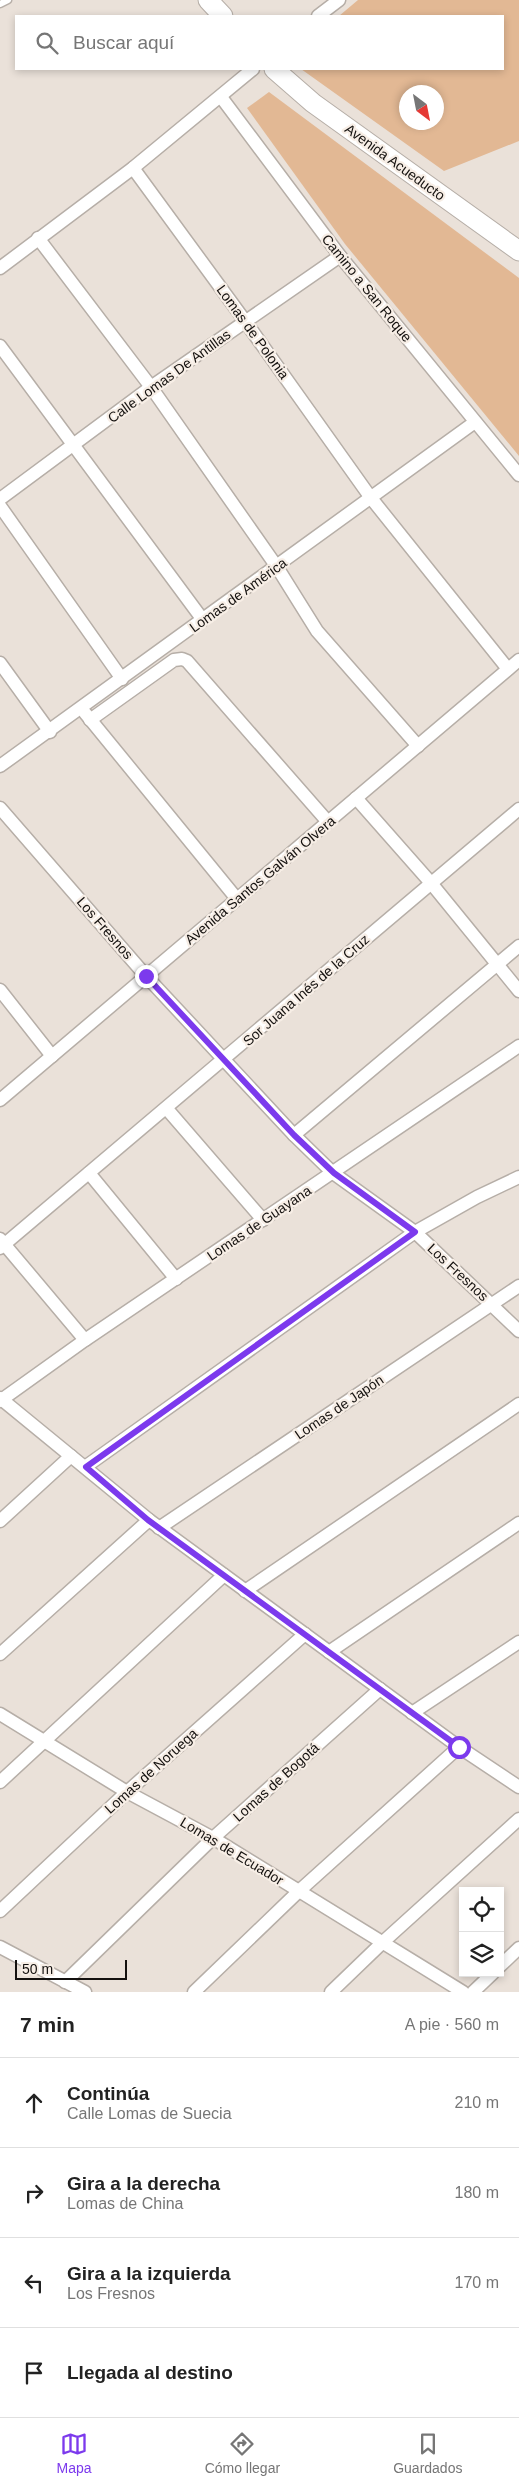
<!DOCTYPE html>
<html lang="es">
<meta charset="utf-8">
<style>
body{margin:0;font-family:Arial,sans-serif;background:#f2f2f2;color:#222}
.controls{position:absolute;right:15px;bottom:15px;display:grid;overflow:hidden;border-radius:0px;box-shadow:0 2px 8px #0003}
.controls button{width:45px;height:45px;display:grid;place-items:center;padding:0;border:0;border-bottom:1px solid #e0e0e0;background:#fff;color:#222;font:25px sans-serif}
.compass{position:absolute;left:399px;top:85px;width:45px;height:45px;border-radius:50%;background:#fff;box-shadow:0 2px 8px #0003;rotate:148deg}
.scale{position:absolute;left:15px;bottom:12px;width:112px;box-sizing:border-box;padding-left:5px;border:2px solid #14110f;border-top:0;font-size:14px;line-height:18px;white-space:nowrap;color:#14110f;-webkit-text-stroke:4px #f7eee6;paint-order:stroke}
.stop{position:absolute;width:15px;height:15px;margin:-11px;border:4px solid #7c3aed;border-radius:50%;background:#fff}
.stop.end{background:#7c3aed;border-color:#fff;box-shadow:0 1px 5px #0008}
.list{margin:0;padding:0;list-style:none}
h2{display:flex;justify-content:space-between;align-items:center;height:65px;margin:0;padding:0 20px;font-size:21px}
h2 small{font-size:16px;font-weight:400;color:#767676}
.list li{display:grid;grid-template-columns:32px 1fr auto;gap:15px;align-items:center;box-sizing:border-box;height:90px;padding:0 20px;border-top:1px solid #e0e0e0}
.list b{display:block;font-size:19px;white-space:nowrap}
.list p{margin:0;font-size:16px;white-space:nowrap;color:#767676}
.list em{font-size:16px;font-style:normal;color:#767676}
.icon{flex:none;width:28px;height:28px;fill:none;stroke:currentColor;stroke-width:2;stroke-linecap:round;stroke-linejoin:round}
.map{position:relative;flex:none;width:519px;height:1992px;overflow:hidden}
.search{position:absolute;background:#fff;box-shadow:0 2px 8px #0003;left:15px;right:15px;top:15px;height:55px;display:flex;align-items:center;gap:12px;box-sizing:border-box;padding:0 18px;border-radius:0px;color:#767676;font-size:19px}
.sheet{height:425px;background:#fff}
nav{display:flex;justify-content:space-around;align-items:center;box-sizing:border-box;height:70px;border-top:1px solid #e0e0e0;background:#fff;font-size:14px;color:#767676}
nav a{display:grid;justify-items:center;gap:2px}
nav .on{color:#7c3aed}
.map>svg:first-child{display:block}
.green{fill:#e2b894;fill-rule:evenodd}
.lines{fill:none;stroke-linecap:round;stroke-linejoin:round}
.lane-casing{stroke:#b6aea7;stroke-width:9}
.street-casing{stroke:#b6aea7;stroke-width:15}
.secondary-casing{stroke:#b6aea7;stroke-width:21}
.lane{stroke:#fff;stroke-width:6}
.street{stroke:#fff;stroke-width:12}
.secondary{stroke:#fff;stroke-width:19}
.route{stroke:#7c3aed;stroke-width:6}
.labels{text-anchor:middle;stroke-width:4.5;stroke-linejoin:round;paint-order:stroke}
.street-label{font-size:14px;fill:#14110f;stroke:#f7eee6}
</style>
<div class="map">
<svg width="519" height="1992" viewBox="0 0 519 1992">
<rect width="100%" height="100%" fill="#eae1d9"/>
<g class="green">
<path d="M358,0H519V141L444,171L301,69H503V16H339ZM436,92V122H406V92Z"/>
<polygon points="269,92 519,278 519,456 345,244 247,108"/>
</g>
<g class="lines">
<g class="lane-casing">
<polyline id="lane" points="0,4 8,0"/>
</g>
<g class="street-casing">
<g id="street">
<polyline points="318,16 339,0"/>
<polyline points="221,97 340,256 519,475"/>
<polyline points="133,168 245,321 371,498 508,669"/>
<polyline points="38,238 151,387 277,567 317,631 418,746"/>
<polyline points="0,268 133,168 253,69"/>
<polyline points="0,346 203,620"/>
<polyline points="0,499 151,387 340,256"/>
<polyline points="0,506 122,679"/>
<polyline points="0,663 50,732"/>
<polyline points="85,713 237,899"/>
<polyline points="90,720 174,660 182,659 187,661 328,822"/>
<polyline points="0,766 475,422"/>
<polyline points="356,798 431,883 519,991"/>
<polyline points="0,808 146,976 294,1135 333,1173 415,1232 519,1331"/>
<polyline points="0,990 52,1056"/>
<polyline points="0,1100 519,660"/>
<polyline points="167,1109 263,1220"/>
<polyline points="294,1135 519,946"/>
<polyline points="89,1173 176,1279"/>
<polyline points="0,1239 85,1340"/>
<polyline points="0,1248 519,809"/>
<polyline points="0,1398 149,1520 459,1747 519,1787"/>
<polyline points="0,1401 85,1340 519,1046"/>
<polyline points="85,1467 415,1232 477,1197 519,1177"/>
<polyline points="0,1521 71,1456"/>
<polyline points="159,1528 519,1286"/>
<polyline points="245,1591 519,1404"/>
<polyline points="329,1652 519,1523"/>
<polyline points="0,1654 149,1520"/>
<polyline points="412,1713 519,1642"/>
<polyline points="0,1714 127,1792 213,1838 463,1992"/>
<polyline points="0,1782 224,1575"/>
<polyline points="0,1911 127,1792 305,1634"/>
<polyline points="0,1947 85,1992"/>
<polyline points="500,1966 519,1948"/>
<polyline points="65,1982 213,1838 380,1689"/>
<polyline points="194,1992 299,1891 459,1747"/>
<polyline points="331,1992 383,1942 519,1819"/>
<polyline points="473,1992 493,1973"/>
</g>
</g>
<g class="secondary-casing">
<g id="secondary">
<polyline points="208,0 223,16"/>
<polyline points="274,69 313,103 519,251"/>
</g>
</g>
<use href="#lane" class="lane"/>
<use href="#street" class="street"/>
<use href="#secondary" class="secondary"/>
</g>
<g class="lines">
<polyline class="route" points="146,976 294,1135 334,1173 415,1232 86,1467 148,1520 459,1747"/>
</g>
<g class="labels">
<g class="street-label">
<text transform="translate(395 162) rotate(36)" y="5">Avenida Acueducto</text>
<text transform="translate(367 288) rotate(51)" y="5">Camino a San Roque</text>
<text transform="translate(253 332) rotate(54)" y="5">Lomas de Polonia</text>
<text transform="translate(169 376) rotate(-36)" y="5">Calle Lomas De Antillas</text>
<text transform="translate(238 595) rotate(-36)" y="5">Lomas de América</text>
<text transform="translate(260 880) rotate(-40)" y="5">Avenida Santos Galván Olvera</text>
<text transform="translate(105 928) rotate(49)" y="5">Los Fresnos</text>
<text transform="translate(306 990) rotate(-41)" y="5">Sor Juana Inés de la Cruz</text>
<text transform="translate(259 1223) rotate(-34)" y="5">Lomas de Guayana</text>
<text transform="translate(458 1272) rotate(43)" y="5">Los Fresnos</text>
<text transform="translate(339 1407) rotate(-34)" y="5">Lomas de Japón</text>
<text transform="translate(151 1771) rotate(-42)" y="5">Lomas de Noruega</text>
<text transform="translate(276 1782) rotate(-42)" y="5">Lomas de Bogotá</text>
<text transform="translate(232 1851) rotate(31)" y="5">Lomas de Ecuador</text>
</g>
</g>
</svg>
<div class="controls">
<button><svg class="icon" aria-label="locate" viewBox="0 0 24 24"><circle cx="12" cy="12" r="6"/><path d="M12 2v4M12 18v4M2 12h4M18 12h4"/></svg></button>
<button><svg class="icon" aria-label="layers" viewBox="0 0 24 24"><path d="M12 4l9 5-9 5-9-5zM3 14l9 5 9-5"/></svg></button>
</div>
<svg class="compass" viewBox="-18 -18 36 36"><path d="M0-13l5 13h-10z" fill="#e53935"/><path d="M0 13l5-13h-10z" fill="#767676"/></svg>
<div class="scale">50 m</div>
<div class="stop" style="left:459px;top:1747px"></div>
<div class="stop end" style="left:146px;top:976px"></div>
<div class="search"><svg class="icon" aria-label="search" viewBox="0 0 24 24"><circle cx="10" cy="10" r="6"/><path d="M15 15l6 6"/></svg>Buscar aquí</div>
</div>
<section class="sheet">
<h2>7 min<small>A pie · 560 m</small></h2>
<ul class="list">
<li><svg class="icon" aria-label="ahead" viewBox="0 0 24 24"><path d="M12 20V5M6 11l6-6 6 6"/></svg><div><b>Continúa</b><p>Calle Lomas de Suecia</p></div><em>210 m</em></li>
<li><svg class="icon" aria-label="right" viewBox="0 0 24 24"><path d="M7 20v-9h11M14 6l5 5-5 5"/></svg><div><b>Gira a la derecha</b><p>Lomas de China</p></div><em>180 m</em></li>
<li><svg class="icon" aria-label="left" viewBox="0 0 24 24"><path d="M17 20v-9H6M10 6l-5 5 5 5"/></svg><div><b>Gira a la izquierda</b><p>Los Fresnos</p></div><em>170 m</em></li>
<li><svg class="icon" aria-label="arrive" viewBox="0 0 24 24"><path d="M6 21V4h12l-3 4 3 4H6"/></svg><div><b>Llegada al destino</b></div></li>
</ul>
</section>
<nav>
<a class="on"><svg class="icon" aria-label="map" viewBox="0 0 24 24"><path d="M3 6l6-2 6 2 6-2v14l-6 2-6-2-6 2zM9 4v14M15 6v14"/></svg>Mapa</a>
<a><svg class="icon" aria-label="directions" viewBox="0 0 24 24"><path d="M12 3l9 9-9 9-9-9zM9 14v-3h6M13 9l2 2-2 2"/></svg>Cómo llegar</a>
<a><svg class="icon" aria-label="saved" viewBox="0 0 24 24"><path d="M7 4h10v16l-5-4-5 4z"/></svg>Guardados</a>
</nav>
